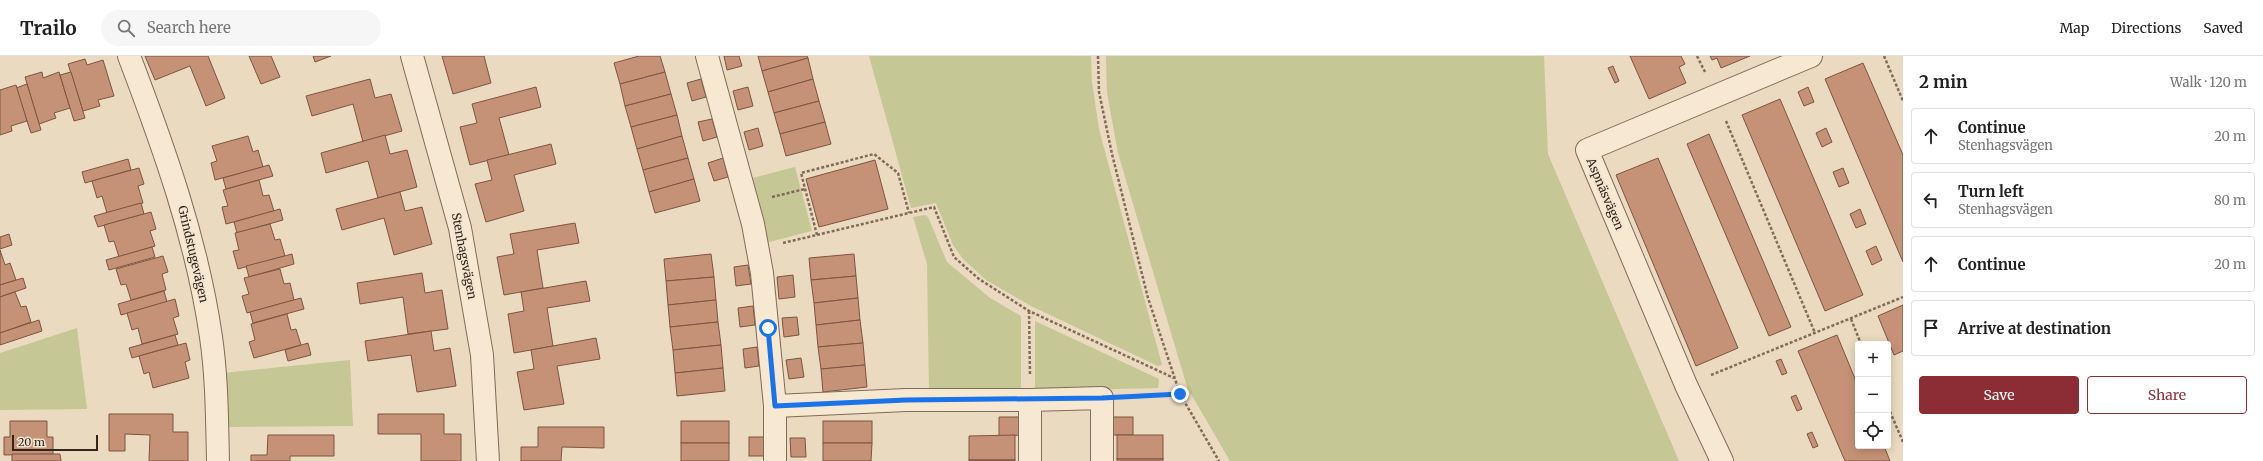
<!DOCTYPE html>
<meta charset="utf-8">
<style>
body{margin:0;font-family:Merriweather,serif;background:#f6f6f6;color:#222}
.controls{position:absolute;right:12px;bottom:12px;display:grid;overflow:hidden;border-radius:4px;box-shadow:0 2px 10px #0003}
.controls button{width:36px;height:36px;display:grid;place-items:center;padding:0;border:0;border-bottom:1px solid #e0e0e0;background:#fff;color:#222;font:20px sans-serif}
.scale{position:absolute;left:12px;bottom:10px;width:86px;box-sizing:border-box;padding-left:4px;border:2px solid #32251c;border-top:0;font-size:11px;line-height:14px;white-space:nowrap;color:#32251c;-webkit-text-stroke:3px #f2e5ce;paint-order:stroke}
.stop{position:absolute;width:12px;height:12px;margin:-9px;border:3px solid #1a73e8;border-radius:50%;background:#fff}
.stop.end{background:#1a73e8;border-color:#fff;box-shadow:0 1px 4px #0008}
.list{margin:0;padding:0;list-style:none}
h2{display:flex;justify-content:space-between;align-items:center;height:52px;margin:0;padding:0 16px;font-size:17px}
h2 small{font-size:13px;font-weight:400;color:#767676}
.list li{display:grid;grid-template-columns:26px 1fr auto;gap:12px;align-items:center;box-sizing:border-box;height:56px;margin:0 8px 8px;padding:0 8px;border:1px solid #e0e0e0;border-radius:4px}
.list b{display:block;font-size:15px;white-space:nowrap}
.list p{margin:0;font-size:13px;white-space:nowrap;color:#767676}
.list em{font-size:13px;font-style:normal;color:#767676}
.actions{display:flex;gap:8px;padding:12px 16px}
.actions a{flex:1;padding:9px 0;border:1px solid #8c2d35;border-radius:4px;text-align:center;font-size:14px;color:#8c2d35}
.actions .main{background:#8c2d35;color:#fff}
.icon{flex:none;width:22px;height:22px;fill:none;stroke:currentColor;stroke-width:2;stroke-linecap:round;stroke-linejoin:round}
.map{position:relative;flex:none;width:1903px;height:405px;overflow:hidden}
header{display:flex;align-items:center;gap:24px;box-sizing:border-box;height:56px;padding:0 20px;background:#fff;border-bottom:1px solid #e0e0e0}
header strong{font-size:19px}
nav{display:flex;gap:22px;margin-inline-start:auto;font-size:14px}
.search{width:280px;height:36px;background:#f6f6f6;display:flex;align-items:center;gap:10px;box-sizing:border-box;padding:0 14px;border-radius:22px;color:#767676;font-size:15px}
main{display:flex}
aside{flex:1;background:#fff}
.map>svg:first-child{display:block}
.green{fill:#c5c794}
.building{fill:#c69277;stroke:#7e5440}
.lines{fill:none;stroke-linecap:round;stroke-linejoin:round}
.street-casing{stroke:#816b59;stroke-width:24}
.path{stroke:#816b59;stroke-width:2.5;stroke-dasharray:3 2;stroke-linecap:butt}
.street{stroke:#f6e8d1;stroke-width:22}
.route{stroke:#1a73e8;stroke-width:5}
.labels{text-anchor:middle;stroke-width:3.5;stroke-linejoin:round;paint-order:stroke}
.street-label{font-size:12px;fill:#32251c;stroke:#f2e5ce}
</style>
<header>
<strong>Trailo</strong>
<div class="search"><svg class="icon" aria-label="search" viewBox="0 0 24 24"><circle cx="10" cy="10" r="6"/><path d="M15 15l6 6"/></svg>Search here</div>
<nav><a>Map</a><a>Directions</a><a>Saved</a></nav>
</header>
<main>
<div class="map">
<svg width="1903" height="405" viewBox="0 0 1903 405">
<rect width="100%" height="100%" fill="#eadabf"/>
<g class="green">
<polygon points="869,0 1091,0 1092,26 1099,73 1162,309 1158,310 1031,250 986,224 963,203 953,189 936,147 911,152"/>
<polygon points="1106,0 1544,0 1548,98 1679,405 1230,405 1187,331 1118,97 1107,37"/>
<polygon points="795,111 812,175 765,187 749,123"/>
<polygon points="925,159 928,161 947,206 990,242 1021,260 1021,335 929,336 927,208 913,161"/>
<polygon points="1035,265 1159,323 1158,332 1035,335"/>
<polygon points="77,272 87,353 0,354 0,297"/>
<polygon points="350,304 353,370 224,371 223,317"/>
</g>
<g class="building">
<polygon points="145,0 208,0 225,42 206,50 190,10 155,24"/>
<polygon points="249,0 271,0 280,21 261,28"/>
<polygon points="313,0 331,0 315,6"/>
<polygon points="442,0 484,0 491,27 453,38"/>
<polygon points="639,0 660,0 665,16 620,28 614,7"/>
<polygon points="724,0 739,0 742,10 727,14"/>
<polygon points="758,0 807,0 808,2 762,15"/>
<polygon points="1630,0 1681,0 1685,8 1679,11 1686,27 1649,43"/>
<polygon points="1710,0 1750,0 1721,12 1717,2 1712,4"/>
<polygon points="808,2 813,23 768,36 762,15"/>
<polygon points="85,3 87,9 103,4 114,40 98,44 100,50 83,55 68,8"/>
<polygon points="1863,7 1903,99 1903,206 1825,23"/>
<polygon points="1613,10 1619,25 1615,27 1608,12"/>
<polygon points="42,16 43,22 59,16 70,52 54,57 56,62 39,68 25,21"/>
<polygon points="71,16 85,62 74,65 60,19"/>
<polygon points="665,16 671,38 625,50 620,28"/>
<polygon points="370,23 375,42 391,38 402,75 363,86 353,48 312,60 306,40"/>
<polygon points="701,23 706,41 692,45 687,27"/>
<polygon points="813,23 819,45 774,57 768,36"/>
<polygon points="27,28 41,74 31,77 16,32"/>
<polygon points="16,29 27,65 11,70 12,75 0,79 0,34"/>
<polygon points="536,31 541,51 499,62 509,99 470,109 460,71 477,67 472,48"/>
<polygon points="748,31 753,50 738,54 733,35"/>
<polygon points="1808,31 1814,46 1804,50 1798,36"/>
<polygon points="671,38 677,59 631,71 625,50"/>
<polygon points="1780,43 1863,239 1825,255 1742,59"/>
<polygon points="819,45 825,66 780,78 774,57"/>
<polygon points="677,59 682,80 637,93 631,71"/>
<polygon points="712,63 717,81 703,85 698,66"/>
<polygon points="825,66 831,88 786,100 780,78"/>
<polygon points="758,72 763,90 749,94 744,76"/>
<polygon points="1826,72 1832,86 1822,91 1816,77"/>
<polygon points="1709,78 1791,271 1769,280 1687,88"/>
<polygon points="385,79 390,98 407,94 417,131 378,142 368,105 326,117 321,97"/>
<polygon points="248,80 253,96 258,94 263,111 215,124 211,107 217,105 212,90"/>
<polygon points="682,80 688,102 643,114 637,93"/>
<polygon points="551,88 556,108 514,119 524,155 486,166 475,128 492,124 487,104"/>
<polygon points="688,102 694,123 649,136 643,114"/>
<polygon points="723,102 728,121 714,125 708,107"/>
<polygon points="1658,102 1738,292 1696,310 1616,119"/>
<polygon points="128,103 131,114 85,127 82,116"/>
<polygon points="875,104 888,153 819,171 806,123"/>
<polygon points="269,109 273,120 226,133 223,122"/>
<polygon points="139,112 144,128 138,130 143,147 107,157 102,140 97,142 92,125"/>
<polygon points="1843,112 1849,127 1839,131 1833,116"/>
<polygon points="694,123 700,145 655,157 649,136"/>
<polygon points="259,124 263,140 269,139 274,155 226,168 222,151 228,150 223,134"/>
<polygon points="400,136 405,155 422,151 432,188 394,199 384,162 342,174 336,153"/>
<polygon points="141,147 144,158 98,171 94,160"/>
<polygon points="280,153 283,164 237,177 234,166"/>
<polygon points="1860,153 1866,168 1856,172 1850,158"/>
<polygon points="151,156 156,173 150,175 155,190 119,201 114,185 109,186 104,169"/>
<polygon points="575,167 579,187 537,194 543,232 504,239 497,201 514,198 510,178"/>
<polygon points="270,168 275,184 280,183 285,200 238,213 233,195 239,194 235,177"/>
<polygon points="9,178 12,189 0,193 0,181"/>
<polygon points="1876,190 1882,204 1872,209 1866,195"/>
<polygon points="152,191 155,201 109,214 106,204"/>
<polygon points="0,194 5,209 10,207 16,224 0,229"/>
<polygon points="292,198 294,208 249,221 246,210"/>
<polygon points="711,198 714,221 666,225 664,203"/>
<polygon points="854,198 856,220 811,224 809,202"/>
<polygon points="163,200 168,216 162,218 166,234 131,244 126,228 121,229 116,213"/>
<polygon points="748,209 751,228 736,230 734,211"/>
<polygon points="280,213 284,228 290,227 294,244 247,257 242,240 249,238 244,222"/>
<polygon points="422,217 425,237 442,234 448,273 408,278 403,241 360,248 357,227"/>
<polygon points="793,219 795,241 779,243 777,221"/>
<polygon points="856,220 858,242 814,247 811,224"/>
<polygon points="714,221 716,244 668,249 666,225"/>
<polygon points="23,222 26,232 0,241 0,229"/>
<polygon points="586,225 590,245 547,252 553,290 514,297 508,258 524,255 521,236"/>
<polygon points="164,235 167,246 121,259 118,248"/>
<polygon points="15,236 21,251 26,250 31,266 0,277 0,241"/>
<polygon points="301,242 304,253 253,267 250,256"/>
<polygon points="858,242 860,264 816,269 814,247"/>
<polygon points="175,243 179,260 173,262 178,278 142,288 138,272 132,274 127,257"/>
<polygon points="716,244 718,266 670,271 668,249"/>
<polygon points="1903,249 1903,295 1894,299 1878,260"/>
<polygon points="753,250 755,269 740,271 738,252"/>
<polygon points="287,258 291,274 296,273 301,289 254,302 249,286 255,284 251,268"/>
<polygon points="797,261 799,279 784,281 782,262"/>
<polygon points="39,264 42,275 0,289 0,277"/>
<polygon points="860,264 863,287 818,291 816,269"/>
<polygon points="718,266 721,289 673,294 670,271"/>
<polygon points="431,275 434,295 450,292 456,330 417,336 411,299 368,305 365,285"/>
<polygon points="175,279 178,289 132,302 129,292"/>
<polygon points="1837,279 1858,330 1858,390 1884,390 1890,405 1845,405 1798,295"/>
<polygon points="596,282 600,303 557,310 564,348 524,354 517,316 534,313 531,294"/>
<polygon points="186,287 190,304 185,306 189,322 153,332 149,316 144,318 139,300"/>
<polygon points="308,287 311,299 288,305 285,294"/>
<polygon points="863,287 865,309 821,313 818,291"/>
<polygon points="721,289 723,312 675,317 673,294"/>
<polygon points="757,291 759,310 745,312 743,293"/>
<polygon points="801,302 804,321 789,323 786,304"/>
<polygon points="1781,303 1787,317 1782,319 1776,305"/>
<polygon points="865,309 867,331 823,336 821,313"/>
<polygon points="723,312 725,335 677,340 675,317"/>
<polygon points="1796,339 1802,353 1797,355 1791,341"/>
<polygon points="109,358 173,358 173,376 188,376 188,405 149,405 150,379 125,378 125,395 109,395"/>
<polygon points="378,358 444,358 444,378 461,378 461,405 421,405 421,378 378,378"/>
<polygon points="999,361 1023,361 1023,379 999,380"/>
<rect x="1109" y="361" width="24" height="18"/>
<polygon points="10,365 47,365 47,381 53,381 53,398 4,399 4,381 10,381"/>
<rect x="681" y="365" width="48" height="22"/>
<rect x="823" y="365" width="49" height="22"/>
<polygon points="538,371 604,371 604,392 562,391 561,405 521,405 521,391 538,391"/>
<polygon points="1812,376 1818,390 1813,392 1807,378"/>
<polygon points="268,379 334,379 334,400 290,400 290,405 251,405 251,399 267,399"/>
<polygon points="1015,379 1015,404 969,404 969,380"/>
<rect x="1117" y="379" width="46" height="24"/>
<rect x="749" y="381" width="15" height="19"/>
<polygon points="790,382 805,382 806,401 791,401"/>
<rect x="681" y="387" width="48" height="18"/>
<polygon points="823,387 872,387 871,405 823,405"/>
<polygon points="12,398 60,398 61,405 12,405"/>
<rect x="1117" y="403" width="46" height="2"/>
<rect x="969" y="404" width="46" height="1"/>
</g>
<g class="lines">
<g class="street-casing">
<g id="street">
<path d="M129,0C164,92 197,184 211,281C217,322 217,364 218,405"/>
<polyline points="412,0 460,172 482,299 488,405"/>
<polyline points="707,0 753,168 762,217 775,350 775,405"/>
<polyline points="1030,344 1102,342 1102,405"/>
<polyline points="775,350 906,344 1030,344 1030,405"/>
<polyline points="1722,405 1686,329 1587,94 1811,0"/>
</g>
</g>
<g class="path">
<polyline points="1098,0 1099,36 1112,98 1148,242 1180,338 1219,405"/>
<polyline points="1697,0 1705,16"/>
<polyline points="1884,0 1903,45"/>
<polyline points="1726,65 1815,277"/>
<polyline points="772,141 805,133"/>
<polyline points="817,179 801,117 874,98 898,117 909,157"/>
<polyline points="783,187 934,151 954,201 979,223 1029,255 1174,322"/>
<polyline points="1029,255 1030,318"/>
<polyline points="1851,263 1861,288"/>
<polyline points="1711,319 1903,241"/>
<polyline points="1128,341 1180,338"/>
<polyline points="1888,351 1903,386"/>
</g>
<use href="#street" class="street"/>
</g>
<g class="lines">
<polyline class="route" points="768,272 775,350 906,344 1102,342 1180,338"/>
</g>
<g class="labels">
<g class="street-label">
<text transform="translate(1605 138) rotate(67)" y="4">Aspnäsvägen</text>
<text transform="translate(193 198) rotate(77)" y="4">Grindstugevägen</text>
<text transform="translate(464 200) rotate(79)" y="4">Stenhagsvägen</text>
</g>
</g>
</svg>
<div class="controls">
<button>+</button>
<button>−</button>
<button><svg class="icon" aria-label="locate" viewBox="0 0 24 24"><circle cx="12" cy="12" r="6"/><path d="M12 2v4M12 18v4M2 12h4M18 12h4"/></svg></button>
</div>
<div class="scale">20 m</div>
<div class="stop" style="left:768px;top:272px"></div>
<div class="stop end" style="left:1180px;top:338px"></div>
</div>
<aside>
<h2>2 min<small>Walk · 120 m</small></h2>
<ul class="list">
<li><svg class="icon" aria-label="ahead" viewBox="0 0 24 24"><path d="M12 20V5M6 11l6-6 6 6"/></svg><div><b>Continue</b><p>Stenhagsvägen</p></div><em>20 m</em></li>
<li><svg class="icon" aria-label="left" viewBox="0 0 24 24"><path d="M17 20v-9H6M10 6l-5 5 5 5"/></svg><div><b>Turn left</b><p>Stenhagsvägen</p></div><em>80 m</em></li>
<li><svg class="icon" aria-label="ahead" viewBox="0 0 24 24"><path d="M12 20V5M6 11l6-6 6 6"/></svg><div><b>Continue</b></div><em>20 m</em></li>
<li><svg class="icon" aria-label="arrive" viewBox="0 0 24 24"><path d="M6 21V4h12l-3 4 3 4H6"/></svg><div><b>Arrive at destination</b></div></li>
</ul>
<div class="actions"><a class="main">Save</a><a>Share</a></div>
</aside>
</main>
